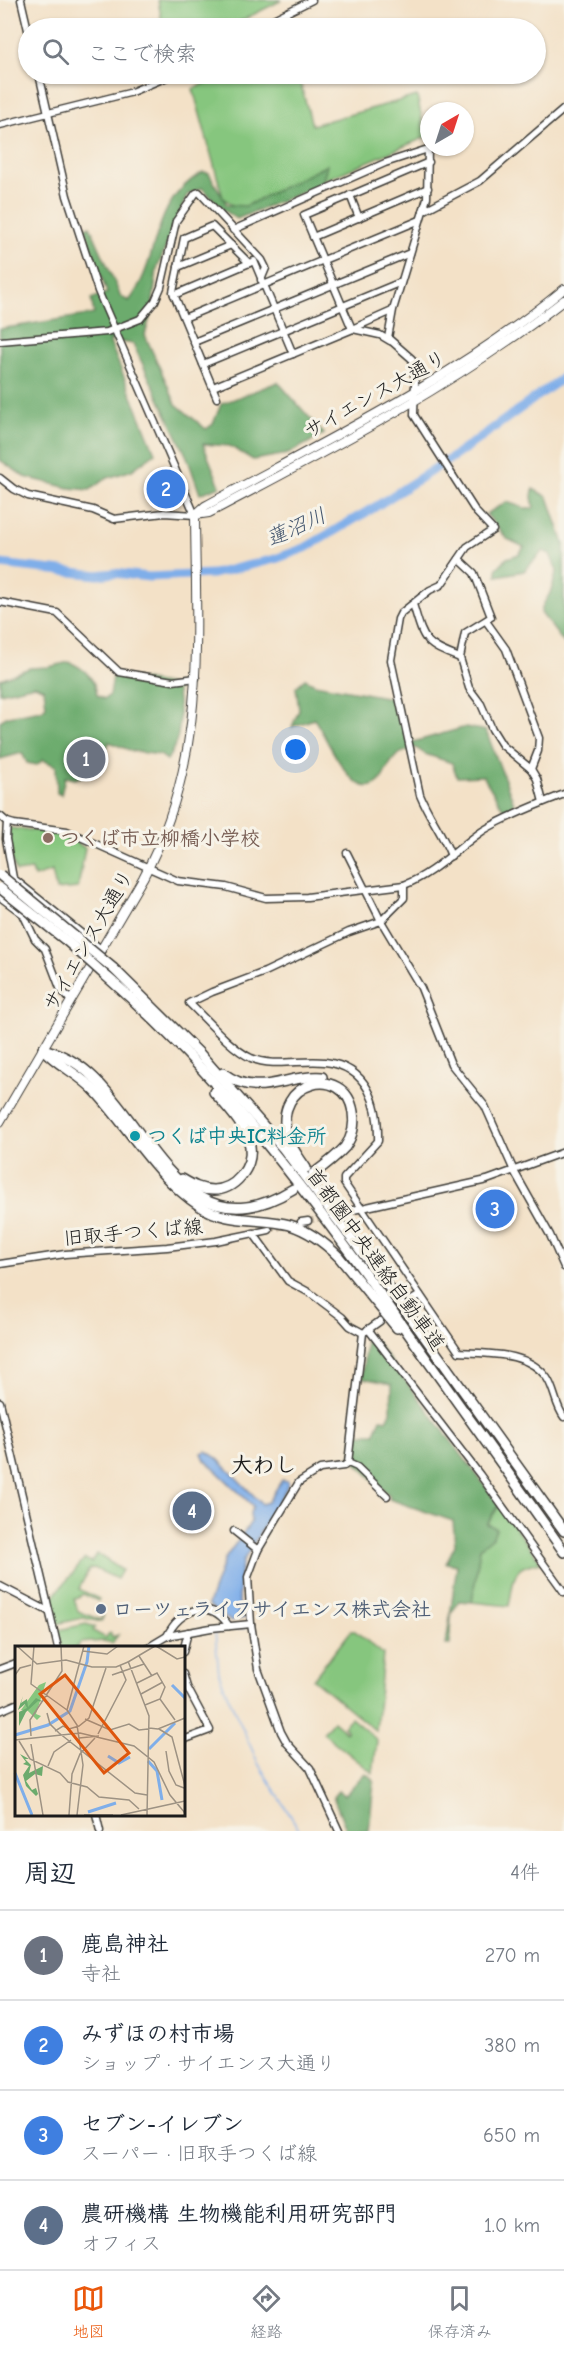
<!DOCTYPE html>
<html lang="ja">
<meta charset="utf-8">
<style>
body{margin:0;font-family:"Comic Neue","Klee One",sans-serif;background:#f2f2f3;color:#1f2937}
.compass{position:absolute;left:420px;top:102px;width:54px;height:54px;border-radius:50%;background:#fff;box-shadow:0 2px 4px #0004;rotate:39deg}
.you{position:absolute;left:296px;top:750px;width:21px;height:21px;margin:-15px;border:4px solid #fff;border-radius:50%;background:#1a73e8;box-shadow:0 0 0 9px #1a73e833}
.badge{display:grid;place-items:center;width:39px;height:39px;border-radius:50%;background:#ea580c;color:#fff;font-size:20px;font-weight:700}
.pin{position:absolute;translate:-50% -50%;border:3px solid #fff;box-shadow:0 2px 6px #0006}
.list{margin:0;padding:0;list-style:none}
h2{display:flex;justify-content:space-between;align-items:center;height:78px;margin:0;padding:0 24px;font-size:26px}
h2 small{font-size:20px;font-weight:400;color:#747a83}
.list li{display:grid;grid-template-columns:39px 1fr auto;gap:18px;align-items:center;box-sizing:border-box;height:90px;padding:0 24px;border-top:2px solid #e0e1e3}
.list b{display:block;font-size:22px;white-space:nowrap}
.list p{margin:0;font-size:20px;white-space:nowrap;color:#747a83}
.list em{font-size:20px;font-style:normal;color:#747a83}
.icon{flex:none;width:33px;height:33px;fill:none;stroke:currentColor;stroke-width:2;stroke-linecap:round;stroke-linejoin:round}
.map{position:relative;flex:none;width:564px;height:1831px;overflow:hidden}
.search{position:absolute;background:#fff;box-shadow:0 2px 4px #0004;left:18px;right:18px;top:18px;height:66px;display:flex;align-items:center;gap:15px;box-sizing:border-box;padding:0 21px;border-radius:33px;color:#747a83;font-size:22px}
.sheet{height:438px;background:#fff}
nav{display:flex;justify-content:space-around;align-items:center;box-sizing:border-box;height:84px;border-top:2px solid #e0e1e3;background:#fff;font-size:16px;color:#747a83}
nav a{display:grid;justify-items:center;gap:3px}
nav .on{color:#ea580c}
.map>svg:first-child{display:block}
.green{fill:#86c67e;stroke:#51714d;stroke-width:1.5}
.forest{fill:#6cab6d;stroke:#446444;stroke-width:1.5}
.water{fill:#7faee9;stroke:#4e6582;stroke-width:1.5}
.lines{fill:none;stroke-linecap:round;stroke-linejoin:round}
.stream{stroke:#7faee9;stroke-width:1.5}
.river{stroke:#7faee9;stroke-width:9}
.minor-tunnel{stroke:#c8baa5;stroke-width:6;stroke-dasharray:6 3;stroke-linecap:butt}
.highway-tunnel{stroke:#c8baa5;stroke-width:9;stroke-dasharray:9 4.5;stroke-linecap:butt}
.minor-casing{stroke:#3c3a36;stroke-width:9}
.major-casing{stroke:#3c3a36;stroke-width:10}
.highway-casing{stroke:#3c3a36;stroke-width:12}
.minor{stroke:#fff;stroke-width:6}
.major{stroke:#fff;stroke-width:8}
.highway{stroke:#fff;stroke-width:9}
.highway-bridge-casing{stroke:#3c3a36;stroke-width:12;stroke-linecap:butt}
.highway-bridge{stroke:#fff;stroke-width:9}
.education-dot{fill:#8d6e63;stroke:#f7f3e8;stroke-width:2}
.culture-dot{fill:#0f9aa8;stroke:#f7f3e8;stroke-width:2}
.service-dot{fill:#5c6f8a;stroke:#f7f3e8;stroke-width:2}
.labels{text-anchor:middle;stroke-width:6;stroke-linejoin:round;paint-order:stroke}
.street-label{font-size:20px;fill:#1c1c1c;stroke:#f7f3e8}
.education-label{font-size:20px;font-weight:bold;fill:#785e54;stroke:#f7f3e8;text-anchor:start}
.culture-label{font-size:20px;font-weight:bold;fill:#0d838f;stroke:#f7f3e8;text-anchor:start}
.service-label{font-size:20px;font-weight:bold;fill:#4e5e75;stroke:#f7f3e8;text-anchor:start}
.water-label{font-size:21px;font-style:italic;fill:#44566e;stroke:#f7f3e8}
.quarter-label{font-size:22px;font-weight:bold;fill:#1c1c1c;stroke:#f7f3e8}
.inset-river{fill:none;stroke:#7faee9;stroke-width:3}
.inset-road{fill:none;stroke:#9d9283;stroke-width:1.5}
.view{fill:#de560d;fill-opacity:0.15;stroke:#de560d;stroke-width:3}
.inset-edge{fill:none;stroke:#1c1c1c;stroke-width:3}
</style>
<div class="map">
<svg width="564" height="1831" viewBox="0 0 564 1831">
<rect width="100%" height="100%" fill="#f7f3e8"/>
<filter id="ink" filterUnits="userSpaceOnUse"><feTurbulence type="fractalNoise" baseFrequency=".0167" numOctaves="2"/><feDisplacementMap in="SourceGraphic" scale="12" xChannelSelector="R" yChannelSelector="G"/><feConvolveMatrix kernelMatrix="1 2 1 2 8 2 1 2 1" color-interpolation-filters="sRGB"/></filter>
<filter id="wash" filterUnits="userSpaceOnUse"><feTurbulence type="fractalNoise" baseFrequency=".008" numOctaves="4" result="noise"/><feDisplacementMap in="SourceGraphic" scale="24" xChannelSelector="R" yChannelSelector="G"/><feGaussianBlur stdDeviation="1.35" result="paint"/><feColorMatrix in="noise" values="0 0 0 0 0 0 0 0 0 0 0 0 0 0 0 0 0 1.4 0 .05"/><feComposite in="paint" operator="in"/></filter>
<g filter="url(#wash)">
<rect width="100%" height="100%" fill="#f3e1c7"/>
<g class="green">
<polygon points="158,0 282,0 227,28 163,28"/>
<polygon points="225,74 298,74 312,125 417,96 426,137 245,214 223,198 193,89"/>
<polygon points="9,828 51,832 77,837 75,842 85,848 78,888 56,890 52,871 34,877 32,870 16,872 11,857"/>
<path d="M499,1506L541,1562C510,1566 515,1578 509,1606L472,1602L480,1548L496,1529L487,1524Z"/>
<polygon points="97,1554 122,1570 117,1579 94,1568 89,1569 79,1589 99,1599 98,1601 83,1594 74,1599 78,1611 100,1620 104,1615 101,1622 83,1618 56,1624 51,1599 85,1559 91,1562"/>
<polygon points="86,1624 95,1627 93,1631 106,1638 108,1634 111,1633 112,1637 118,1635 112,1643 104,1641 80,1643 77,1648 62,1648 58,1630"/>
<polygon points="351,1631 355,1631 383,1654 376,1731 313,1679"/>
<polygon points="351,1718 377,1740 373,1773 323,1733 333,1721 346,1732 347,1730 343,1726"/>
</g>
<g class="forest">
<path d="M327,165L322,184L237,219L224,210L202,188L187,195L157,269L152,310L145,335L176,404L206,429L213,424L221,404L278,382L324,434L288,454L253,460L230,446L203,444L220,486L200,494L187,457L133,344L109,340L155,453L132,470L105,479L90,490L69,488L25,477L0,460V329L94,314L91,299L107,293L85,228L90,226L121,297L129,301C162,259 147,204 203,172L209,173L227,205L246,206Z"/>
<path d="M533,489L548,497L564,544V643L541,613C543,599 548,601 551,590C554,584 554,577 557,571L550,554L543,551L524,571L497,576V568L507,558L519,554L524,547L507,539L486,514L507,502L527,509L534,508L532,497Z"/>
<path d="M69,662C84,668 95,678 97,695L104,699L110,695L113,676L116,675L176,686C180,714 184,735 167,760L160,755L132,751L109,742L99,770L75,779L65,777L61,795L57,793L56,766L43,760L37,765L27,763L22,753L0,759V721L8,716L42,710L46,706L44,689L35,685L0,693V679L30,668L49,667Z"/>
<path d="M305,679L315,684L391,698L398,707L413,742L466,727L486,731L514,803L513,807L504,810L483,776L457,777L452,763L425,754L416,748C399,753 396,753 387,769C385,772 383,778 380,781C353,807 326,734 314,719L292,727L299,710L296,687Z"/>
<polygon points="369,1338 376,1342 499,1504 487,1524 496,1528 493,1537 480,1548 472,1602 459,1601 451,1614 450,1645 446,1645 457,1565 446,1563 455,1545 453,1521 389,1499 390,1496 351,1458 354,1434 374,1434 381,1419 387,1420 391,1412 392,1384 362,1378 366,1340"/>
<polygon points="365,1773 373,1779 374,1782 369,1831 347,1831 333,1797 338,1791 345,1795"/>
</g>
<polygon class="water" points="206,1451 217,1458 262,1504 268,1502 282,1480 288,1481 287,1487 243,1561 240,1574 239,1605 244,1606 246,1611 238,1611 238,1614 246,1618 230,1621 208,1605 224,1560 251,1522 250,1513 253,1506 205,1460 202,1453"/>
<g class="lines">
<polyline class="stream" points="246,1628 215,1631 219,1674 228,1696 259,1765 300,1831"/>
<polyline class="river" points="0,564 98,575 114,573 149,577 213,574 275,559 305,548 375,507 456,455 564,377"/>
</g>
</g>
<g filter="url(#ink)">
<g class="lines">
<g class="minor-tunnel">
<polyline points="308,1221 349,1211"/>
<polyline points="269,1230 301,1222"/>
<polyline points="380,1321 410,1301"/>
</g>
<polyline class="highway-tunnel" points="297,1192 316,1178"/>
<g class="minor-casing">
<g id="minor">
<polyline points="21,0 28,30"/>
<polyline points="255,28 312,0"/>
<polyline points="0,125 129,93 174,74"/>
<polyline points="350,195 359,218"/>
<polyline points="423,211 480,181 564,109"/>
<path d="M233,230L385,163L428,149L427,198L393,310L388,338L412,359L415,381L414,415L476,512L493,530L467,547L441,585L430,590L401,613L398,619L391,660L420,795C429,817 443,834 451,856"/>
<polyline points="313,237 428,188"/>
<polyline points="178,267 231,245"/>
<polyline points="174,295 254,261 293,354"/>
<polyline points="184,318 420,220"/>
<polyline points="354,328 392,311"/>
<polyline points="352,329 304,215 429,162"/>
<polyline points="0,341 107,332 140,319 155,301 161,287 176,221 196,193 199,192 262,260 266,268 261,280"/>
<polyline points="194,342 410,253"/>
<polyline points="203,364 401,282"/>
<polyline points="213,387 353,329 380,335 390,341"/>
<polyline points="217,398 173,292 184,238 212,226 249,263"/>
<polyline points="0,478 14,489 28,496 93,510 114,519 164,513 195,515 98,291 67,196 39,74"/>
<polyline points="459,559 474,573 491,617 465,633 460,658"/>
<polyline points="0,602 57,613 119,672 173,681 196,678"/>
<path d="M413,604C424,641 423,644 460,658L469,688L481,704L492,729L502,745L531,769L537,779L543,802"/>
<polyline points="486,621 506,649 539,738 538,751 531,769"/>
<path d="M0,816L7,822L14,824L67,831L178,881L226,887L266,898L307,897L404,885C435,873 457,848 484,830C509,815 537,805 564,794"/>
<polyline points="7,822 6,839 13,878 102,950"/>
<polyline points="347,853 381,921 421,988 451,1064 485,1106 514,1171 550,1235 564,1267"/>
<path d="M404,885V898L381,921L349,932L265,972L212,992L189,1003C206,1019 230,1048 251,1058C274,1068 301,1059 325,1062C368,1067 379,1104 378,1141L344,1178V1183L459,1352C488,1354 528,1351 547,1378C555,1390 555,1405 564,1417"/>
<polyline points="0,897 23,914 35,939 45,949 60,988 71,1001"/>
<polyline points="349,1211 487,1180 564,1152"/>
<polyline points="301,1222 308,1221"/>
<polyline points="253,1233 288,1281 310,1293 342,1317 350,1326 363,1333"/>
<polyline points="0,1264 65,1254 167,1247 216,1241 269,1230"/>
<polyline points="410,1301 420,1295"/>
<polyline points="368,1329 480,1475 564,1592"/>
<polyline points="366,1331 380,1321"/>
<polyline points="0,1402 58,1648"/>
<polyline points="348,1463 357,1467 387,1496"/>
<polyline points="234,1531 258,1550"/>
<polyline points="0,1586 48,1611"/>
<path d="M167,1636C180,1609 210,1597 229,1626"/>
<polyline points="147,1648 167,1636 211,1628 251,1624"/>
<polyline points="183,1652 188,1632"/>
<polyline points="0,1669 16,1663"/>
<polyline points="183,1674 187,1687 210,1730 183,1740"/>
<polyline points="0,1711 16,1704"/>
<polyline points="96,1814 100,1831"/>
<polyline points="339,1831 310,1768 287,1743 281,1732 258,1669 251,1624 248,1577 258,1550 299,1482 320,1469 344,1466 348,1463 363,1333"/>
</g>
</g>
<g class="major-casing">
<g id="major">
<path d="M195,515L209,513C331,449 455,385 564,300"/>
<path d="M0,1122L143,878C207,760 196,644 195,515L205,506C328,439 454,379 564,289"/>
</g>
</g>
<g class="highway-casing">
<g id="highway">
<polyline points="114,969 199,1053 283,1148 396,1297 564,1531"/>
<path d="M106,976C223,1077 314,1201 403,1326C456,1401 511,1476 564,1552"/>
<path d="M43,1049C58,1066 80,1074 96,1092C131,1130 156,1177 200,1206C227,1224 261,1217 290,1225C309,1231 325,1243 339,1257L397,1328"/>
<path d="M43,1049C62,1054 80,1064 94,1078C153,1135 189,1253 293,1189"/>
<path d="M223,1073C259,1100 284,1074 322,1077"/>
<path d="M306,1168C299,1158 291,1147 287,1136C272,1080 345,1063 353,1112C355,1124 353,1136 345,1147C336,1157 324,1166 313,1174"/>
<path d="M182,1179C192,1185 201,1190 213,1190C235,1190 253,1168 250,1146C246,1126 227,1107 214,1092"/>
</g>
</g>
<use href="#minor" class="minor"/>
<use href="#major" class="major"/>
<use href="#highway" class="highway"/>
<g class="highway-bridge-casing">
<g id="highway-bridge">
<polyline points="0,875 114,969"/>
<polyline points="0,888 68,942 106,976"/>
</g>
</g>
<use href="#highway-bridge" class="highway-bridge"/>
</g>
</g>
<circle class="education-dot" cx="48" cy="838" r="6"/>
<circle class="culture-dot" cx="135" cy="1136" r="6"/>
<circle class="service-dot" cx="101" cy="1609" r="6"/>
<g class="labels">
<g class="street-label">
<text transform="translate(375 394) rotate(-29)" y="7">サイエンス大通り</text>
<text transform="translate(88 940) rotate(-60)" y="7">サイエンス大通り</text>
<text transform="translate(133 1232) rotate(-5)" y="7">旧取手つくば線</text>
<text transform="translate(376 1259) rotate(54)" y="7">首都圏中央連絡自動車道</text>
</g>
<g class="education-label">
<text x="60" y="845">つくば市立柳橋小学校</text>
</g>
<g class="culture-label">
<text x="147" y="1143">つくば中央IC料金所</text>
</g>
<g class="service-label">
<text x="113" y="1616">ローツェライフサイエンス株式会社</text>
</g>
<g class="water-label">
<text transform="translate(296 527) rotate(-24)" y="7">蓮沼川</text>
</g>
<g class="quarter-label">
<text x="264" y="1472">大わし</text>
</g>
</g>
<g transform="translate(15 1646)">
<rect width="170" height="170" fill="#f3e1c7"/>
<path d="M31,36L21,68L26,70L22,74L12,64H6L24,39Z" fill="#86c67e"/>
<path d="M8,50L6,57L12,53L13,61L21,52L29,56L23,55L11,66L4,80V66L12,62L10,58L3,64ZM5,108L14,113H10L16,119L14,127L28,120L27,130L20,128L11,135L17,144L21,142L23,148L21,150L11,140L8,129L14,120L8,118L11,116Z" fill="#6cab6d"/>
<path class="inset-river" d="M157,39L170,52M0,89L33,79L55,65L72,16L74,0M134,103L160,77M93,110L104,117L115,111M133,115L142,125L147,154M0,127L17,169M73,166L101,157"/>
<path class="inset-road" d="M2,0L22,18L51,14L77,21H101L113,16M19,0L16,38L52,64M141,0L162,13L170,11M68,5L92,8L103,0M124,10L137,30M113,15L134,70L132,169M113,16L140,0M0,29L5,22L16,19M97,29L129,18M122,37L142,27L150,41L145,53L130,59M126,48L148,36M145,53L160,74M52,64L62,79L68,119L62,169M52,64L69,0M32,67L35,78L44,87L120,147L132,149M70,73L95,84L114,78L124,84L133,83M134,82L143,83L170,72M144,83L157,91L170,140M40,85L48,80L54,83L64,80L74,72L91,22M83,88L111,34L105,19M16,90L15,74L47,25L46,0M64,92L84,90M0,94L65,87L119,100L139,116L155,149L170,167M4,95L15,113L45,127L53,136L72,141L84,151L114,154L124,163M16,98L28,169M151,105L154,125L161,139L169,142M33,120L39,106L56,94M54,169L57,128L65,108L80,92M69,169H98M106,169L170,155"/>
<path class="view" d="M50,29L114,107L89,127L25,48Z"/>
<rect width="170" height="170" class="inset-edge"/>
</g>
</svg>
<svg class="compass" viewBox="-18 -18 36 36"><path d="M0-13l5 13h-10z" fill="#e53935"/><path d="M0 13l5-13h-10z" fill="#747a83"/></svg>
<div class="you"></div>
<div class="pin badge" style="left:86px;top:759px;background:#6b7280">1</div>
<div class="pin badge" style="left:166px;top:489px;background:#3f7fe0">2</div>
<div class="pin badge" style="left:495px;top:1209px;background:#3f7fe0">3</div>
<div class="pin badge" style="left:192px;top:1511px;background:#5c6f8a">4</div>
<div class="search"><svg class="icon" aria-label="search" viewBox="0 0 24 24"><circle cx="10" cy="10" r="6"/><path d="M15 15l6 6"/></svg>ここで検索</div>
</div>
<section class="sheet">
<h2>周辺<small>4件</small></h2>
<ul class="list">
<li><span class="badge" style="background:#6b7280">1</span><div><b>鹿島神社</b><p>寺社</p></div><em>270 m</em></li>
<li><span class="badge" style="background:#3f7fe0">2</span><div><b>みずほの村市場</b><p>ショップ · サイエンス大通り</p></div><em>380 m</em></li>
<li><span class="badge" style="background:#3f7fe0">3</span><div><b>セブン-イレブン</b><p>スーパー · 旧取手つくば線</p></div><em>650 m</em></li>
<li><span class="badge" style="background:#5c6f8a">4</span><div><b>農研機構 生物機能利用研究部門</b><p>オフィス</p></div><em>1.0 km</em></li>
</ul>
</section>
<nav>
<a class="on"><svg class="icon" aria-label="map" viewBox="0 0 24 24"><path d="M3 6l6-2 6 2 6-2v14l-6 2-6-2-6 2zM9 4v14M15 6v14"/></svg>地図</a>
<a><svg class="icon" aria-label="directions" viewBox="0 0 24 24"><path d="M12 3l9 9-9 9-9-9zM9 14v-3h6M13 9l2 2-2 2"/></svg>経路</a>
<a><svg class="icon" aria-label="saved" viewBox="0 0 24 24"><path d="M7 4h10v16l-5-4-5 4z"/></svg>保存済み</a>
</nav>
